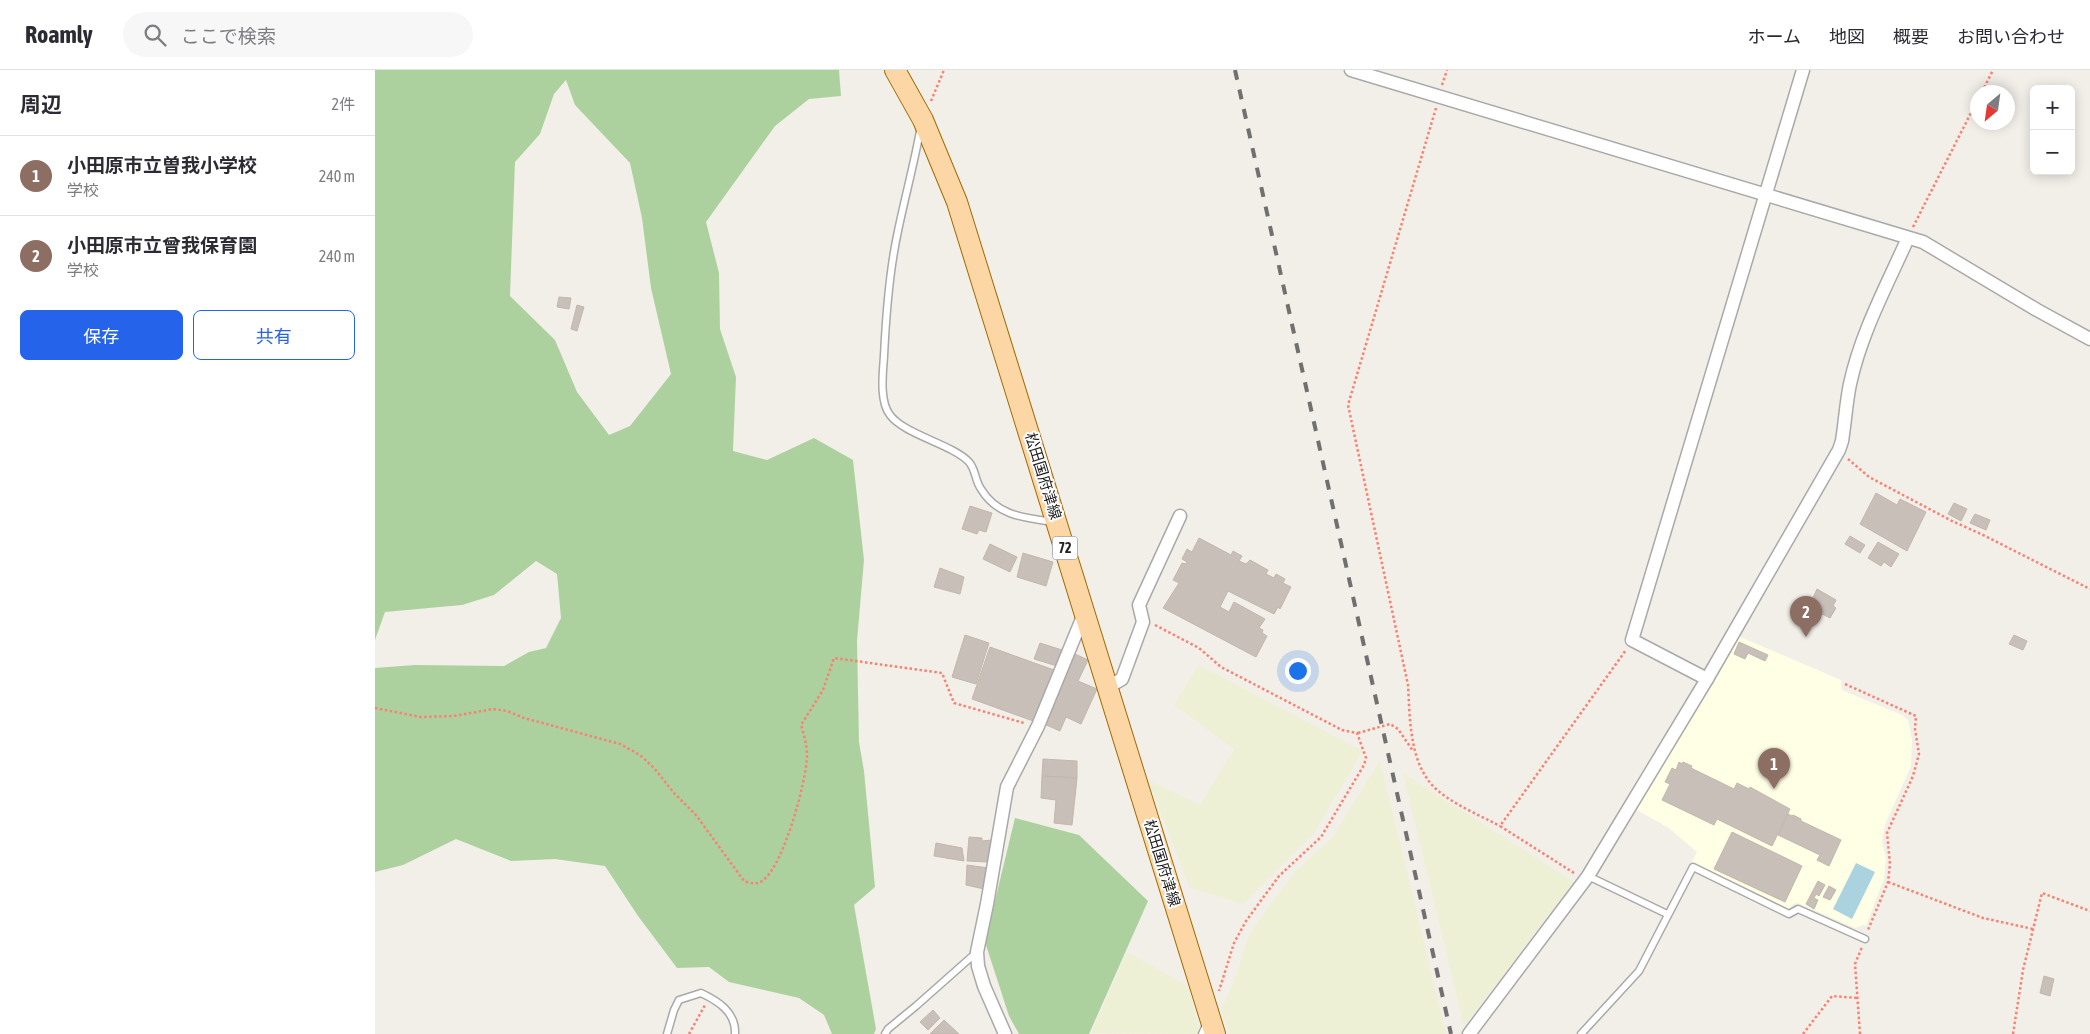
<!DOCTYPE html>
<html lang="ja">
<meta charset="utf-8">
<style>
body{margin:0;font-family:"Asap Condensed","Noto Sans JP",sans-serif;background:#f7f7f7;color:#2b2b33}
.controls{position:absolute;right:15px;top:15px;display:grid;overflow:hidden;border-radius:8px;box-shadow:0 2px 12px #0003}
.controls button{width:45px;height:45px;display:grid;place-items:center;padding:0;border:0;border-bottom:1px solid #e1e1e2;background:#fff;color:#2b2b33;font:25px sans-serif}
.compass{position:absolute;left:1595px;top:15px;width:45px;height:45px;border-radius:50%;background:#fff;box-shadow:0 2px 12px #0003;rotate:209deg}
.you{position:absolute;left:922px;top:600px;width:18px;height:18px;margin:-12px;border:4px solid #fff;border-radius:50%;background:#1a73e8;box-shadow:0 0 0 8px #1a73e833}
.badge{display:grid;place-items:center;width:32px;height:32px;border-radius:50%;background:#2563eb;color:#fff;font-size:16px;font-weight:700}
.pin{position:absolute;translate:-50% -41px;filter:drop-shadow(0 1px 2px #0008)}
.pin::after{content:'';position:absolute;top:26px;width:18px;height:15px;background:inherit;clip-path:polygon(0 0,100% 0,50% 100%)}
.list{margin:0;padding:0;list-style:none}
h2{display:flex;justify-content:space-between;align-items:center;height:65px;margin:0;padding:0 20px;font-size:21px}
h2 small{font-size:16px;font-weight:400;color:#7c7c81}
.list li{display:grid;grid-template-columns:32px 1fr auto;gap:15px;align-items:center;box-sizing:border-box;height:80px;padding:0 20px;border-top:1px solid #e1e1e2}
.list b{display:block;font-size:19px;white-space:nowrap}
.list p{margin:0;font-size:16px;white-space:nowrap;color:#7c7c81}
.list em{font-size:16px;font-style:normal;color:#7c7c81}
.actions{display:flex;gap:10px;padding:15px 20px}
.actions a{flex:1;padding:11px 0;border:1px solid #2563eb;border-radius:8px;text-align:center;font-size:18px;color:#2563eb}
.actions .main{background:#2563eb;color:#fff}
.icon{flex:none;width:28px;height:28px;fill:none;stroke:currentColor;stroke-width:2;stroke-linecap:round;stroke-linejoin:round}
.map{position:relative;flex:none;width:1715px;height:964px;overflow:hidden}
header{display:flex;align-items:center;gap:30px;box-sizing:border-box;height:70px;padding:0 25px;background:#fff;border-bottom:1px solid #e1e1e2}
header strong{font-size:24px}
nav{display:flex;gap:28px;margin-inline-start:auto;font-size:18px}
.search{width:350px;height:45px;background:#f7f7f7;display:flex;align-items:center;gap:12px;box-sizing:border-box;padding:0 18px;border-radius:28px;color:#7c7c81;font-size:19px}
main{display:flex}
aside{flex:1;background:#fff}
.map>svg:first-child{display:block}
.education{fill:#ffffe5}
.farmland{fill:#eef0d5}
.forest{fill:#add19e;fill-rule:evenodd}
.water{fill:#aad3df}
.building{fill:#c7bfb8;stroke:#c4b6ab}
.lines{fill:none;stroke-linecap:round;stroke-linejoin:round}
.lane-casing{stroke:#a9a9a9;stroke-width:9}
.street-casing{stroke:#a9a9a9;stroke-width:15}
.primary-casing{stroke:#a06b00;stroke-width:22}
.path{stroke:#fa8072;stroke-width:2.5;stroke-dasharray:2.5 2.5;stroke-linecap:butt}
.lane{stroke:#fff;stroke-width:6}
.street{stroke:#fff;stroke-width:12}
.primary{stroke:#fcd6a4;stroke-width:20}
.rail{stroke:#707070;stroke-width:4;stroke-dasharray:10 10;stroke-linecap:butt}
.labels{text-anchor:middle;stroke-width:4;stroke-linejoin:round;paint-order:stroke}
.shield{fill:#fff;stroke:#646464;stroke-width:1}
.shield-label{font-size:14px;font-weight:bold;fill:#222}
.street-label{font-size:15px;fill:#222;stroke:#fff}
</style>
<header>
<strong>Roamly</strong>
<div class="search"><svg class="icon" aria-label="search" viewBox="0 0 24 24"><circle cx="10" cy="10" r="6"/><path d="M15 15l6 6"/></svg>ここで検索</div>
<nav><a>ホーム</a><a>地図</a><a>概要</a><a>お問い合わせ</a></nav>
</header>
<main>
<aside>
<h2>周辺<small>2件</small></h2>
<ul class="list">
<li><span class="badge" style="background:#8d6e63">1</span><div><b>小田原市立曽我小学校</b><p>学校</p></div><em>240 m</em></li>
<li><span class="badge" style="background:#8d6e63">2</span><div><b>小田原市立曾我保育園</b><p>学校</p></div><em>240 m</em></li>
</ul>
<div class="actions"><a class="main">保存</a><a>共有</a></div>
</aside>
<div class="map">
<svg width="1715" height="964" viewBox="0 0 1715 964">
<rect width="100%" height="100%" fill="#f2efe9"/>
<polygon class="education" points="1363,566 1466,610 1467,620 1527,645 1533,650 1537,669 1536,696 1510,755 1507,771 1511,789 1509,809 1491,856 1488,855 1480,858 1423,833 1418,834 1417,837 1412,839 1317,792 1322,782 1294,758 1260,739"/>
<g class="farmland">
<polygon points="824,595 988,681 939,763 868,834 815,818 773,710 825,735 859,679 799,635"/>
<polygon points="1005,690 1071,964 855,964 846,940 862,903 874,864 919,803 958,766"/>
<polygon points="1028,703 1199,812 1089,956"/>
<polygon points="752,882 813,916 824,960 823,964 716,963"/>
</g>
<g class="forest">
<path d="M0,0H464L466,26L434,29L400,56L331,152L344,203L345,259L361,307L358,381L392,390L439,368L478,390L489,490L482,571L484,672L489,701L500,817L479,835L501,959L499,964H457L449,945L424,928L354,912L334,897L302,898L263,846L230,796L180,789L136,791L81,769L28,795L0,802V598L40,595L129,596L154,582L171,578L186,548L182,504L161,491L119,525L87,535L10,542L0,570ZM191,10L200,35L255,93L267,148L276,218L296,304L255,356L234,365L202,322L180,270L135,226L140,92L165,64L179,24Z"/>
<polygon points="640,748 704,765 773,831 714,964 644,964 634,946 610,872"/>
</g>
<polygon class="water" points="1481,793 1500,802 1477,849 1458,839"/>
<g class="building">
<polygon points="184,227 196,228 194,239 182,237"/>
<polygon points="202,235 209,237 202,261 196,259"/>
<polygon points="1501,423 1522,435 1525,429 1551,442 1532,481 1485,454"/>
<polygon points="1579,433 1592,439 1586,451 1573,444"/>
<polygon points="595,436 617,443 611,462 604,460 602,464 587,459"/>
<polygon points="1600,444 1615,450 1611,460 1595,453"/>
<polygon points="1475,466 1490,475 1485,483 1470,474"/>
<polygon points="824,468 856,485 858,481 867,486 864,491 871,494 875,490 893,500 891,504 899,508 901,504 910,509 908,513 916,517 905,539 903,537 899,544 853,521 845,537 854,542 859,532 890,549 884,558 888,560 887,563 892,566 881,587 788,538 804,513 798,510 807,493 811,494 812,492 807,489 812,479 817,482"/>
<polygon points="1503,472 1524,484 1516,497 1509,492 1506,496 1493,488"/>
<polygon points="615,474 642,487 635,502 608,489"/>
<polygon points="648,483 678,492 671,516 642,507"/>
<polygon points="565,498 589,507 585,524 559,517"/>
<polygon points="1442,519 1461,530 1458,536 1461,538 1455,548 1434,537"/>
<polygon points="590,565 614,573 601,614 577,607"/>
<polygon points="1639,565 1652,571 1648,580 1634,574"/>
<polygon points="1364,572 1393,585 1390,591 1373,583 1370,589 1359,584"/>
<polygon points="665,573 687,580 682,596 659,589"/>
<polygon points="615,577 679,600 661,652 597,629"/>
<polygon points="700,584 713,590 703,611 722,619 706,654 691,647 685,661 669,654"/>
<polygon points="668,689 702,691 702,708 667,706"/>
<polygon points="1304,692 1307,694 1308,692 1317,696 1316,698 1359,719 1362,713 1374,719 1375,717 1415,739 1397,776 1342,749 1339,755 1287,730 1295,714 1290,712 1297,698 1301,700"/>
<polygon points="667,706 702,708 697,755 679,753 681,730 666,728"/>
<polygon points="1413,744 1417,746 1418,745 1426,749 1426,751 1466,770 1454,796 1442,790 1445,785 1403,765"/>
<polygon points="1357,762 1427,796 1410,832 1339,799"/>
<polygon points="594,767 607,768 607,771 617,770 613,792 592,791"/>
<polygon points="561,773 587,778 589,791 559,786"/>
<polygon points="592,795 614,798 609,819 591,815"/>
<polygon points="1443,811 1450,815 1444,826 1441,824 1439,828 1443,830 1439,839 1431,834"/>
<polygon points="1454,816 1461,820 1455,830 1448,827"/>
<polygon points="1669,906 1679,909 1675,926 1665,923"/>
<polygon points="558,940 565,948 553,960 545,952"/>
<polygon points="569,950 584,964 555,964"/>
</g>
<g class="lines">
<g class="lane-casing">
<g id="lane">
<path d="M545,61C539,94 530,127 523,161C514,202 511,244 509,286C508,302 504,331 515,345C530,365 577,374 594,392C601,400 600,411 606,419C622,446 650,448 679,452"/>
<polyline points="1213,806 1292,844"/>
<path d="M292,964L299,940L304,930L326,923C343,931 361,942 360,964"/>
<polyline points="510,964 513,959 541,936 602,882"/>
<polyline points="827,964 832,953"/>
<polyline points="1206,964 1264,901 1318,797 1414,844 1423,839 1490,869"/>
</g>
</g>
<g class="street-casing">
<g id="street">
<polyline points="976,0 1548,172 1662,240 1715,269"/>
<polyline points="1332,609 1257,570 1428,0"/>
<polyline points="733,617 747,609 768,552 764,535 805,446"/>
<polyline points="630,964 609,916 603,896 602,882 612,834 632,717 663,656 709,544"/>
<path d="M1094,964L1213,806L1332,609L1464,380L1467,371C1470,353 1471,333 1475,314C1486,263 1512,215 1533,168"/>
</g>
</g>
<g class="primary-casing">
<polyline id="primary" points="520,0 548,50 582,132 840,964"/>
</g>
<g class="path">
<polyline points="1067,15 1072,0"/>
<polyline points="1607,22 1618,0"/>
<polyline points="556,31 569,0"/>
<path d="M1061,38L973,335L1033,615C1035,649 1034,695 1062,720C1080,735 1104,745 1125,756"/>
<polyline points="1538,157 1602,31"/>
<polyline points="1473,389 1494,407 1577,451 1606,464 1715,519"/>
<polyline points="780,555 824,578 846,597 967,660 982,663 991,688 989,695 946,767 904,806 871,851 859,873 844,921"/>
<polyline points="1470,614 1541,646 1540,659 1544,684 1538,706 1512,763 1515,794 1513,812 1493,860"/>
<path d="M0,638L46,647L79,646L118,639L132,641L149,648L245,674L265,685L279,698L299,723L321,745L369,811C375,813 382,815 387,811C408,798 432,710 432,685C432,675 429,665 426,655L448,620L459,588L567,603L579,633L649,653"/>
<polyline points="983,663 1015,654 1023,659 1038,681"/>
<polyline points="1199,803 1125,756 1251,580"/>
<polyline points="1513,812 1608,848 1658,859"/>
<polyline points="314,964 330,935"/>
<polyline points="1428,964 1457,926 1482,928"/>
<polyline points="1485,964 1480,894 1487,877"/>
<polyline points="1638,964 1648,900 1667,823 1715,841"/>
</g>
<use href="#lane" class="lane"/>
<use href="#street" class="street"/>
<use href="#primary" class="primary"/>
<polyline class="rail" points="860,0 1076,964"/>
</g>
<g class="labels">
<rect class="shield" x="677.5" y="466.5" width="25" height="23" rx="4"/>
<g class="shield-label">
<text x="690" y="483">72</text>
</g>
<g class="street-label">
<text transform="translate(668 406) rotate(73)" y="5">松田国府津線</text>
<text transform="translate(787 793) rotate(73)" y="5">松田国府津線</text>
</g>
</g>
</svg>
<div class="controls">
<button>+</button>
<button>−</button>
</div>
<svg class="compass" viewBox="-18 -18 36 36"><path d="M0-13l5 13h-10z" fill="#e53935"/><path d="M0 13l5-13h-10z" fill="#7c7c81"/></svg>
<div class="you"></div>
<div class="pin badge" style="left:1399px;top:719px;background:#8d6e63">1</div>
<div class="pin badge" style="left:1431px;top:567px;background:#8d6e63">2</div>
</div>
</main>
